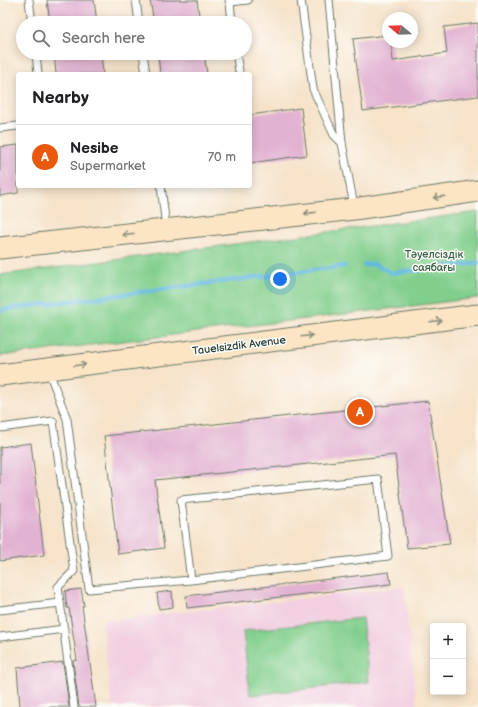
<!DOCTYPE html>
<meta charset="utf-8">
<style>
body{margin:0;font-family:"Balsamiq Sans",sans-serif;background:#f6f6f6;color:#202124}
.controls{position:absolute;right:12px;bottom:12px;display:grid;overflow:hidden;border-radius:4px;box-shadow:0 2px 10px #0003}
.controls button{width:36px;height:36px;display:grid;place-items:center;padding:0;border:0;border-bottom:1px solid #e0e0e0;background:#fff;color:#202124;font:20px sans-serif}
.compass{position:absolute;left:382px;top:12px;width:36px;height:36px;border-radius:50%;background:#fff;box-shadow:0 2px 10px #0003;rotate:289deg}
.you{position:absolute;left:280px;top:279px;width:14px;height:14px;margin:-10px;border:3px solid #fff;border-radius:50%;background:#1a73e8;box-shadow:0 0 0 6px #1a73e833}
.badge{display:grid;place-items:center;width:26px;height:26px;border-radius:50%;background:#ea580c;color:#fff;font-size:13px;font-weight:700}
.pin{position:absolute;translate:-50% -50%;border:2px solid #fff;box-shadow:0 1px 4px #0006}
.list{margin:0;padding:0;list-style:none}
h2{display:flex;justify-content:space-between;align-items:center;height:52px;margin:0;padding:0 16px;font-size:17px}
h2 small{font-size:13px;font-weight:400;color:#757577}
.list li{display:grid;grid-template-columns:26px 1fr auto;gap:12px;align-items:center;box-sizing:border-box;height:64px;padding:0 16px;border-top:1px solid #e0e0e0}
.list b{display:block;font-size:15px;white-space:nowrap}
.list p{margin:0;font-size:13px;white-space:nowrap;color:#757577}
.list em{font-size:13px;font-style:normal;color:#757577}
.icon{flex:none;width:22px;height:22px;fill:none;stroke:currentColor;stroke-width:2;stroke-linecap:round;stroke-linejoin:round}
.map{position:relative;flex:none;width:478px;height:707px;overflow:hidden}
.search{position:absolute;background:#fff;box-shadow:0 2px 10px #0003;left:16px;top:16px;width:236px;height:44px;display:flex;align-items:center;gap:10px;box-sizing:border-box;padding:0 14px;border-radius:22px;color:#757577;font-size:15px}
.panel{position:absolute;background:#fff;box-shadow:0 2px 10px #0003;left:16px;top:72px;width:236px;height:116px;border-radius:4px}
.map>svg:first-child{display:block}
.built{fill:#f2cfe1}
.green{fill:#82cf8d;stroke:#508660}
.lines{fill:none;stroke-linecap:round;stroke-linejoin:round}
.stream{stroke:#62b8df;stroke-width:4.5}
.building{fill:#e2b2d2}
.lane-casing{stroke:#6a7768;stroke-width:9}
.secondary-casing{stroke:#6a7768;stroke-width:23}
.lane{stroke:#fff;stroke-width:7}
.secondary{stroke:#fce5c4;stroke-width:21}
.oneway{stroke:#8e917c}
.labels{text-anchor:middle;stroke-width:3;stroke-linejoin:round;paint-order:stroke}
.park-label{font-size:11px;fill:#38624a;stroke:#fdfcf7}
.street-label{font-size:11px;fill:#1f3d34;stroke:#fdfcf7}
</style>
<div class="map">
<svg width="478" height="707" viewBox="0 0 478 707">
<rect width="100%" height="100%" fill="#fdfcf7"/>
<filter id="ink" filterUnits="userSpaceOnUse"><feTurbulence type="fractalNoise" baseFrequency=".025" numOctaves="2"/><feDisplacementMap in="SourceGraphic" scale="8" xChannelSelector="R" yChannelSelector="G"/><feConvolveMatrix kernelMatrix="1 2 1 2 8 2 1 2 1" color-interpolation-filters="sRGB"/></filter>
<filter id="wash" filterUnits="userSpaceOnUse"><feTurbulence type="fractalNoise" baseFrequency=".012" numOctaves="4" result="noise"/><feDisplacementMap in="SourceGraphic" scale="16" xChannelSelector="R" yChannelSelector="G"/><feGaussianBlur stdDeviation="0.9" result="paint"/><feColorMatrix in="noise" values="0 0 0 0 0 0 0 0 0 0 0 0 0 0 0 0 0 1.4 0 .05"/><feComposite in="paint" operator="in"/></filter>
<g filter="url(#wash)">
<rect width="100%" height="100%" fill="#f6e3ca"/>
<polygon class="built" points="404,587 417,707 112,707 102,621"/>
<g class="green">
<polygon points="478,212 478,298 0,356 0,275"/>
<polygon points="362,618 369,682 250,695 243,631"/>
</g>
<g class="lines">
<g class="stream">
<polyline points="364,265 374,264 392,273 478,263"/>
<polyline points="0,310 345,266"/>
</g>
</g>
<g id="blocks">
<g class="building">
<polygon points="47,0 94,0 97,23 50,23"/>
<polygon points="150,0 197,0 200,23 154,23"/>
<polygon points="478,23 478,96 363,111 353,39 388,35 388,42 391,42 393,61 447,53 444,27"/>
<polygon points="54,53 101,53 103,74 56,74"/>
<polygon points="158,53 204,53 207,74 160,74"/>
<polygon points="301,108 307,155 250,163 250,115"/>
<polygon points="18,145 18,193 0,196 0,147"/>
<polygon points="428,401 450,544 407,548 395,455 155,480 164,548 118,554 104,436"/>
<polygon points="31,443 44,555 0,561 0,447"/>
<polygon points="389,572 391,584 187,608 186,596"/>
<polygon points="81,589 84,606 82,606 96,707 79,707 73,661 77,660 69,608 67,608 65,591"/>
<polygon points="172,591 173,607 159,609 157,593"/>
<polygon points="63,662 69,707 20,707 17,668"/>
</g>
</g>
</g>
<g filter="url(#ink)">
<use href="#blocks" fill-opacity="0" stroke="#6a7768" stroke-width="1"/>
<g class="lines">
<g class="lane-casing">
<g id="lane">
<polyline points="29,0 32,23"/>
<polyline points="136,0 139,23"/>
<polyline points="229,0 230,2 248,0"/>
<polyline points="301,0 313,89 334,135 342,143"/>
<polyline points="329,0 342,143 354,206"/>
<polyline points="230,2 232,23"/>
<polyline points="36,53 38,74"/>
<polyline points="143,53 146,74"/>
<polyline points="236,53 239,71"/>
<polyline points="0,128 18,126"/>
<polyline points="161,186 166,227"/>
<polyline points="49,372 67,419 89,589 191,580 388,556 378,479 181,500 191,580"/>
<polyline points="0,428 53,421 74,571 58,587 74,707"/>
<polyline points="0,610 60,603"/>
<polyline points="0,637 64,629"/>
</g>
</g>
<g class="secondary-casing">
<g id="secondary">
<polyline points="0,248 354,209 478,191"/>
<polyline points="0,375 478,315"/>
</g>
</g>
<use href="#lane" class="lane"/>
<use href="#secondary" class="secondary"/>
</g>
<defs><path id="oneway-shaft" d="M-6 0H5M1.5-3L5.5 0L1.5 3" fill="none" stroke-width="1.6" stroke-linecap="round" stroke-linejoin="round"/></defs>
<g class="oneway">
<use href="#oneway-shaft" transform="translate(439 197) rotate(172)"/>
<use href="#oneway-shaft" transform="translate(310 213) rotate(174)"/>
<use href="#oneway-shaft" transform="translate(128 234) rotate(174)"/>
<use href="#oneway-shaft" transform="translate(436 321) rotate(-7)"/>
<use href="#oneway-shaft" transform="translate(307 336) rotate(-7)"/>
<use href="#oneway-shaft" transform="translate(80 365) rotate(-7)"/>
</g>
</g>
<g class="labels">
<g class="park-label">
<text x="434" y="258">Тәуелсіздік<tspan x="434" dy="13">саябағы</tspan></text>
</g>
<g class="street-label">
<text transform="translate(239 345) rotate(-7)" y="4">Tauelsizdik Avenue</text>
</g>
</g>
</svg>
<div class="controls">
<button>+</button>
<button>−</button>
</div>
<svg class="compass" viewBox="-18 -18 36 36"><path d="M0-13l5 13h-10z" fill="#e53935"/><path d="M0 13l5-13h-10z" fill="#757577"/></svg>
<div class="you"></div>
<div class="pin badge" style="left:360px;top:412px">A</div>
<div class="search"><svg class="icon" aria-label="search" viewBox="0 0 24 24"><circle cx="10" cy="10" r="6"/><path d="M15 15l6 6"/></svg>Search here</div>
<section class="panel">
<h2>Nearby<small></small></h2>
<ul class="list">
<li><span class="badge">A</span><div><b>Nesibe</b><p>Supermarket</p></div><em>70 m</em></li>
</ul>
</section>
</div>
